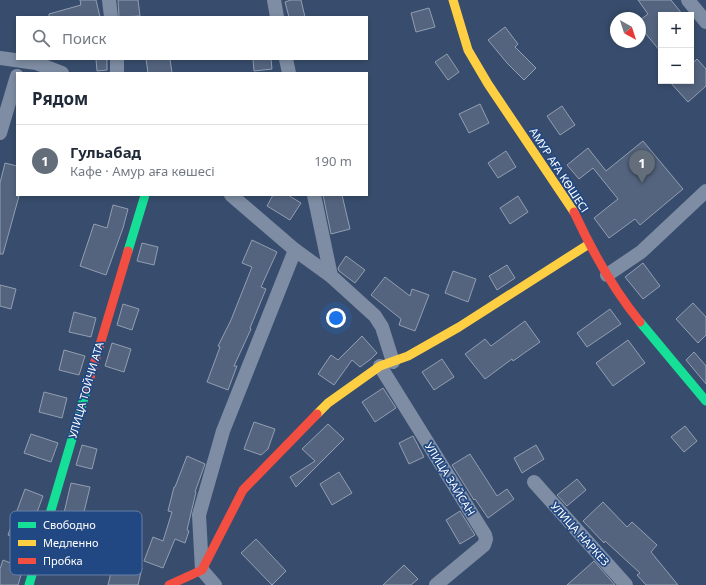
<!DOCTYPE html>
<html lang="ru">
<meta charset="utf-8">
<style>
body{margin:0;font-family:"Noto Sans",sans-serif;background:#f6f6f7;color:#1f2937}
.controls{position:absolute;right:12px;top:12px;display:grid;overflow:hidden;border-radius:0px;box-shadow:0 2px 6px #0003}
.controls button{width:36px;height:36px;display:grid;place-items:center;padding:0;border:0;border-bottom:1px solid #e0e1e3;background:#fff;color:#1f2937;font:20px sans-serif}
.compass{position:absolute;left:610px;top:12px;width:36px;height:36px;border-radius:50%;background:#fff;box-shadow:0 2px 6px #0003;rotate:141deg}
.you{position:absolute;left:336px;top:318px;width:14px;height:14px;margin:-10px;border:3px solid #fff;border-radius:50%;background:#1a73e8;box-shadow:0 0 0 6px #1a73e833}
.badge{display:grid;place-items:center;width:26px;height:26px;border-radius:50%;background:#646d7a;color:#fff;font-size:13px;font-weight:700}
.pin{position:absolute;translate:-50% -33px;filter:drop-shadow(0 1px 2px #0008)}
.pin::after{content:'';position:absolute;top:21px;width:14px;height:12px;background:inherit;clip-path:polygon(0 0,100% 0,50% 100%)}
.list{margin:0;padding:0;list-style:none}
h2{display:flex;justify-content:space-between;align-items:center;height:52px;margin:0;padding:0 16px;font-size:17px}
h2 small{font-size:13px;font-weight:400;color:#747a83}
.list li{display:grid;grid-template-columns:26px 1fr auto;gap:12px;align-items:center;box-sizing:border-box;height:72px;padding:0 16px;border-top:1px solid #e0e1e3}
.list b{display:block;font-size:15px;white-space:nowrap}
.list p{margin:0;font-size:13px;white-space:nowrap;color:#747a83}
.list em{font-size:13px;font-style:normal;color:#747a83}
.icon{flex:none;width:22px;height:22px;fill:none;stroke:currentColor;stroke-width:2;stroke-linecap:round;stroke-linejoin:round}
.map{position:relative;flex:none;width:706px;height:585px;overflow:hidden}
.search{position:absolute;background:#fff;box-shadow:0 2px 6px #0003;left:16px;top:16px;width:352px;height:44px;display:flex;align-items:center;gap:10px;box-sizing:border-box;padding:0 14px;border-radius:0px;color:#747a83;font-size:15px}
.panel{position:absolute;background:#fff;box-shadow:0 2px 6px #0003;left:16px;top:72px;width:352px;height:124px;border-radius:0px}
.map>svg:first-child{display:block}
.building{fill:#54647e;stroke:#929eb1}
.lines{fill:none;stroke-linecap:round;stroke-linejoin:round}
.street{stroke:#7e8da3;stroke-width:14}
.fast{stroke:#16e098;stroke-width:9}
.slow{stroke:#ffcf43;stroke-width:9}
.jam{stroke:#f24e42;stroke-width:9}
.labels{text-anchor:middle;stroke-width:3.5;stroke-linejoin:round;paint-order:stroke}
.street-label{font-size:11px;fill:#fff;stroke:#224883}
.key{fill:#224883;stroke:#647fa8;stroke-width:1}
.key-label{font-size:11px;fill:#fff}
</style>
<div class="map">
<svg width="706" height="585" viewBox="0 0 706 585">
<rect width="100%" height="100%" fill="#384d6d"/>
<g class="building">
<polygon points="80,0 96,0 100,17 49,17 49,14 81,5"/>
<polygon points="118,0 138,0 140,16 119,17"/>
<polygon points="291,0 301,0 305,17 289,17 285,2"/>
<polygon points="638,0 671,0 683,15 661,15 661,52 640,27 640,20 648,14"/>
<polygon points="429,8 435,27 416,32 411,13"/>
<polygon points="505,27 518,44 515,47 536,68 524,80 507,63 488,40"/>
<polygon points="447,54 459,72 448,80 435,62"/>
<polygon points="96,59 107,59 107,70 97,71"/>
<polygon points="146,59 170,59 172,73 148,73"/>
<polygon points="253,59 271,59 272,69 254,71"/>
<polygon points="697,59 706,69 706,86 688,102 669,81 691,81 691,65"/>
<polygon points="480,104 489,123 469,133 459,114"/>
<polygon points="562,106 575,125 560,135 547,116"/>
<polygon points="643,141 683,189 640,225 635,219 609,238 594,218 618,199 593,168 579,179 567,165 588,148 606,171"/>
<polygon points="506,151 516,167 498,178 488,163"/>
<polygon points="5,163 17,166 17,196 19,196 3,254 0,254 0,183"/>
<polygon points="273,195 288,195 301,203 290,220 267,206"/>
<polygon points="323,195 342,195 350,229 331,234"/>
<polygon points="518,196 528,212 510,224 500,208"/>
<polygon points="113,205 128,209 123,228 106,275 80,266 94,224 107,228"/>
<polygon points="252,240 277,252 261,287 266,289 250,328 251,329 234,366 237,366 228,390 207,382 220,347 218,346 231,320 252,267 242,263"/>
<polygon points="142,243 158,247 154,265 137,261"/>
<polygon points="346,256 365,270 355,283 339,271 338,268"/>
<polygon points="643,263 660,286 643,299 625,277"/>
<polygon points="507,265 515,278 497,290 489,276"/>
<polygon points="453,271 476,279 468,302 445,293"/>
<polygon points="385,277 410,296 412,289 429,295 415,331 399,325 401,319 371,295"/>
<polygon points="0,285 16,289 11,309 0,306"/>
<polygon points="693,303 706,317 706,335 698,343 676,319"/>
<polygon points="123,304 139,309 132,330 117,325"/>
<polygon points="610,309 621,324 587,347 577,333"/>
<polygon points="74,312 96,318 91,337 69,332"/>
<polygon points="525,321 540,342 513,361 512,359 485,379 465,354 485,339 491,346"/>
<polygon points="362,336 377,353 371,359 360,367 352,360 334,385 318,374 331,355 338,360"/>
<polygon points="628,340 645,363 613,386 596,363"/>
<polygon points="112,343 131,349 124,372 105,366"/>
<polygon points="64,350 85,356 79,375 59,370"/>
<polygon points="694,352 706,366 706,384 686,360"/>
<polygon points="442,359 454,377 434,390 422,372"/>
<polygon points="383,388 396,408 375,422 362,402"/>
<polygon points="44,392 67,398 62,418 39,412"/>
<polygon points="254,422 275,429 268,449 261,455 244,449"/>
<polygon points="328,424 344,439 296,487 290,477 315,461 302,449"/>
<polygon points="685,426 697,441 684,452 671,437"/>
<polygon points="31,434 58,443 51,462 24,453"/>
<polygon points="413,436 424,457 409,464 399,443"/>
<polygon points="82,445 97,449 92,469 76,465"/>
<polygon points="536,445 544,459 522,473 514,458"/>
<polygon points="470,454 497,496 507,489 514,499 488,518 475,499 474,500 452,465"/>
<polygon points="187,456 205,464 195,492 196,492 187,530 189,531 185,543 175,539 163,568 144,561 153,537 163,541 172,512 168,511 174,487 175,487"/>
<polygon points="339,472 352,493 332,505 320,484"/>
<polygon points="577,479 586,490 567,506 557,495"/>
<polygon points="71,483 90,487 84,512 83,511 71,557 65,556 62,571 46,568 62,513 64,513"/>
<polygon points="25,489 43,496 26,542 8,535"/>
<polygon points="603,502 627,527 632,522 657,545 651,552 678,585 646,585 637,575 640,573 605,541 604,543 583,521"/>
<polygon points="460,511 475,535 460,544 446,520"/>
<polygon points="256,539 286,571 272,585 241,553"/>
<polygon points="3,560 23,568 18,585 0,585 0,569"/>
<polygon points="114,561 142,568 138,585 108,585"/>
<polygon points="594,561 615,585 567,585"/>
<polygon points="404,565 418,579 411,585 383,585"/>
</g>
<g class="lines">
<g class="street">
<polyline points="109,0 111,17"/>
<polyline points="274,0 277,17"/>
<polyline points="688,0 706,22"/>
<polyline points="0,58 36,63 62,73"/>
<polyline points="117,59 117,73"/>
<polyline points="286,59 289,73"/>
<polyline points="0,133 17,76"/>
<polyline points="231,195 295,250 331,276"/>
<polyline points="314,195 331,276 375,316 382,327 393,362"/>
<polyline points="607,275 641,252 706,191"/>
<polyline points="380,366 485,535 486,539 484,545 436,585"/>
<polyline points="534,482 626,585"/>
<polyline points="215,585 202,570 199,515 223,431 295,250"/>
</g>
<g class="fast">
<polyline points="128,251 145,195"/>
<polyline points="640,322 706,401"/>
<polyline points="29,585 87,388"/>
</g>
<g class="slow">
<polyline points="453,0 468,50 488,84 574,212"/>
<polyline points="317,414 328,403 380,366 408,356 459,327 589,244"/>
</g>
<g class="jam">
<path d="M574,212C592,251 613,289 640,322"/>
<polyline points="87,388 128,251"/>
<polyline points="169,585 202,570 243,490 317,414"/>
</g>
</g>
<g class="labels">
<g class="street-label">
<text transform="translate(559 170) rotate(57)" y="4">АМУР АҒА КӨШЕСІ</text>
<text transform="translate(86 390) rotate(-74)" y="4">УЛИЦА ТОЙЧИ АТА</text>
<text transform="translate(450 479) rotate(58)" y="4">УЛИЦА ЗАЙСАН</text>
<text transform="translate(580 534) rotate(48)" y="4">УЛИЦА НАРКЕЗ</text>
</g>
</g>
<rect x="10" y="511" width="132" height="64" rx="6" class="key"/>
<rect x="18" y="522" width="18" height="6" fill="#16e098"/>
<rect x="18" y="540" width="18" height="6" fill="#ffcf43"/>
<rect x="18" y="558" width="18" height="6" fill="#f24e42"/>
<g class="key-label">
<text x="43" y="529">Свободно</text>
<text x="43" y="547">Медленно</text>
<text x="43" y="565">Пробка</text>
</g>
</svg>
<div class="controls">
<button>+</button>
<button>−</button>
</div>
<svg class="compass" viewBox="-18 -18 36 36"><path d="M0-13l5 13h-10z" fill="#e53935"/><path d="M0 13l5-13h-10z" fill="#747a83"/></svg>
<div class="you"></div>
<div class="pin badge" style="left:642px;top:183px">1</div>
<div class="search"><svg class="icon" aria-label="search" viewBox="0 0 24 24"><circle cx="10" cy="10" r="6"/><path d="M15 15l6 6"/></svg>Поиск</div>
<section class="panel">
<h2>Рядом<small></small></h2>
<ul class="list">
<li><span class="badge">1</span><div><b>Гульабад</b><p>Кафе · Амур аға көшесі</p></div><em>190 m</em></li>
</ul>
</section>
</div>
